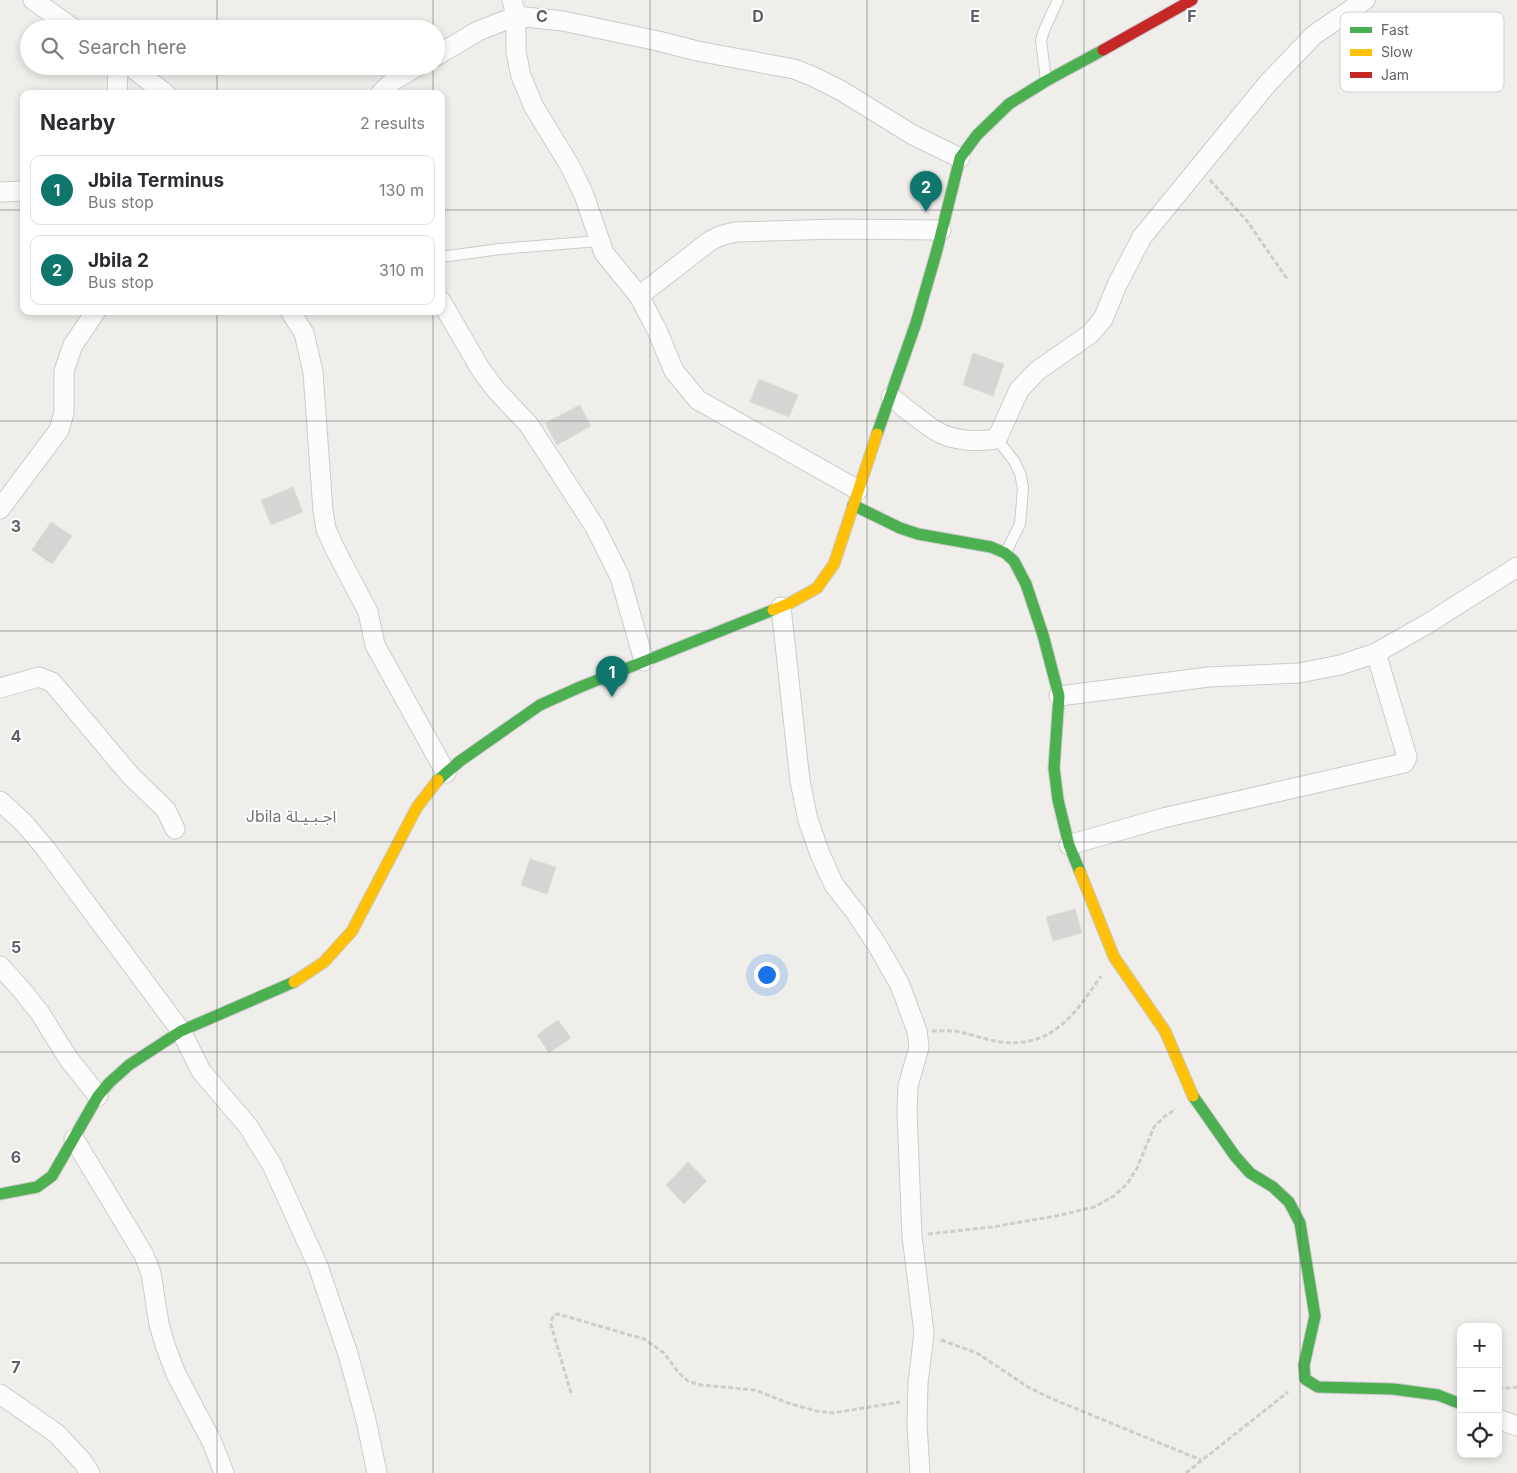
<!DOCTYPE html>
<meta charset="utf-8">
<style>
body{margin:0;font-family:Inter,"Noto Sans Arabic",sans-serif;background:#f2f2f3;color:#2b2b33}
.controls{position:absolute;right:15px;bottom:15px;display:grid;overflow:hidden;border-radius:10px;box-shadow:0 2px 8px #0003}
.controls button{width:45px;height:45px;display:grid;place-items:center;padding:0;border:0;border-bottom:1px solid #e1e1e2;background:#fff;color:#2b2b33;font:25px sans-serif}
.you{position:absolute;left:766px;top:974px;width:18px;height:18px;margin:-12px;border:4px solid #fff;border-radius:50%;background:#1a73e8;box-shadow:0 0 0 8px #1a73e833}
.badge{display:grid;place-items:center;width:32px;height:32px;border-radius:50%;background:#0f766e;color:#fff;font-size:16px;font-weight:700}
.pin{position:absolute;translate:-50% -41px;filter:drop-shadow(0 1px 2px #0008)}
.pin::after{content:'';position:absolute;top:26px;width:18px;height:15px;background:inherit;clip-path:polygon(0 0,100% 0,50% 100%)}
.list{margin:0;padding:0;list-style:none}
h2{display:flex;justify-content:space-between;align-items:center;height:65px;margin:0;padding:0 20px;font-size:21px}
h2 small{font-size:16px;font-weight:400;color:#7c7c81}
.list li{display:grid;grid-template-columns:32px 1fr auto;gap:15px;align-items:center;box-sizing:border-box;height:70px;margin:0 10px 10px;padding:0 10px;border:1px solid #e1e1e2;border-radius:10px}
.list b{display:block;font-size:19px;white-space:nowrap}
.list p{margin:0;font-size:16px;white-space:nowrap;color:#7c7c81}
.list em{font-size:16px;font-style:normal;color:#7c7c81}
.icon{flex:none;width:28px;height:28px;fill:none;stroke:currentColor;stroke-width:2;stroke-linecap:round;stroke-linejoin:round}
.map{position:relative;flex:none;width:1517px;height:1473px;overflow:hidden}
.search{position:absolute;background:#fff;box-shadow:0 2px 8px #0003;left:20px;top:20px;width:425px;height:55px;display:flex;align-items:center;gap:12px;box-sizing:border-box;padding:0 18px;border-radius:28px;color:#7c7c81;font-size:19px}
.panel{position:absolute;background:#fff;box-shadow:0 2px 8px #0003;left:20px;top:90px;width:425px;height:225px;border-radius:10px}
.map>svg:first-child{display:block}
.building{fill:#d6d5d3;stroke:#deddd9}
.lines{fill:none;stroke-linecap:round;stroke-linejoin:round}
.lane-casing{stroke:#cbcccc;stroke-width:12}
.street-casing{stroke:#cbcccc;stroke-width:21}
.fast-casing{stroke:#cacacb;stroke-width:13}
.slow-casing{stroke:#cacacb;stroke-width:13}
.jam-casing{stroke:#cacacb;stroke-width:13}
.path{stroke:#cacfcc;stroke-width:3;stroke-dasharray:5 2.5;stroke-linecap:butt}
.lane{stroke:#fdfcfc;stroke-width:10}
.street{stroke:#fdfcfc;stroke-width:19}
.fast{stroke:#4caf50;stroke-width:11}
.slow{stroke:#ffc107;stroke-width:11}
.jam{stroke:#c62828;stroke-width:11}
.grid{fill:none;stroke:#5f6368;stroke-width:1;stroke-opacity:0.55}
.labels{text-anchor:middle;stroke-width:4;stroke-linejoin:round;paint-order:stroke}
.quarter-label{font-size:16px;fill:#70757a;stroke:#fff}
.key{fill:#fff;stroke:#cfd0d2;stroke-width:1}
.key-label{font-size:14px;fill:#5f6368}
.grid-label{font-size:16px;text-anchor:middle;font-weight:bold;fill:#5f6368;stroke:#fff;stroke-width:4;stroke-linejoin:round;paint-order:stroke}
</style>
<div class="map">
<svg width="1517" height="1473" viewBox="0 0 1517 1473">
<rect width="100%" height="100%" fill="#efeeea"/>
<g class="building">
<polygon points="973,353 1004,364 993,396 963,385"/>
<polygon points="759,379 798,395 789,417 750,402"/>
<polygon points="580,405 591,426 557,445 545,423"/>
<polygon points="293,487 303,512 271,525 261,500"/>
<polygon points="51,522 72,536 52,564 32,550"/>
<polygon points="530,859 556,867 547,894 521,885"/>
<polygon points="1075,909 1082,933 1053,941 1046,917"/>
<polygon points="558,1020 571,1038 549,1053 537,1035"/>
<polygon points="688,1162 707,1181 684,1204 666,1185"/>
</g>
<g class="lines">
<g class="lane-casing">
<g id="lane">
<polyline points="1046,80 1041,40 1045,28 1058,0"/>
<polyline points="441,257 500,249 599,241"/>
<polyline points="997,439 1014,461 1020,473 1023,488 1020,524 1006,552"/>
</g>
</g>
<g class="street-casing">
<g id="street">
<polyline points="33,0 74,29"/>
<polyline points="512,0 516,16 516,52 521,76 534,107 570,166 584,195 604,253 639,296 657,330 674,371 698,400 858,490"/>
<polyline points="436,56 478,31 516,16 563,21 658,41 697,51 794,69 812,76 840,90 913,135 960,158"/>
<polyline points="130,66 166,94"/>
<polyline points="117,94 118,66"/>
<polyline points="380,94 394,80 418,66"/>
<polyline points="0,192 24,191"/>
<polyline points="639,296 710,241 720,236 735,232 835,229 941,230"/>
<polyline points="441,301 481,370 497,391 529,425 595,527 620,577 644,661"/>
<polyline points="290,311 304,333 313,372 323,511 326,529 335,549 368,612 375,645 446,773"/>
<path d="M891,397C905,407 926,427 942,434C957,441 980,442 997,439L1019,390L1037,371L1090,334L1103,319L1117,285L1142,237L1268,83L1314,35L1365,0"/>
<polyline points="0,509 59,430 64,413 64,371 73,345 96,311"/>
<polyline points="781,607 800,781 808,820 820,854 834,885 856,913 879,948 900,985 917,1031 919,1047 908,1086 907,1112 912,1236 924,1333 918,1383 917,1424 920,1473"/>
<polyline points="0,688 39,677 52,682 130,775 166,810 175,829"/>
<polyline points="1059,696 1209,677 1299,673 1340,665 1376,653 1427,624 1517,567"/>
<polyline points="0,801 24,823 45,848 181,1031 201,1071 248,1126 272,1165 318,1266 348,1354 366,1420 377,1473"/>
<polyline points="1069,845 1163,818 1404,763 1407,757 1376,653"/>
<polyline points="0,966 20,988 40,1013 68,1058 98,1096"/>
<polyline points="74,1139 144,1255 151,1273 159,1324 165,1345 176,1374 212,1442 224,1473"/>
<polyline points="0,1394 57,1434 82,1461 90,1473"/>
<polyline points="1498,1419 1517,1426"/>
</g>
</g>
<g class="fast-casing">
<g id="fast">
<polyline points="877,434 916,323 937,250 960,158 977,135 1009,104 1046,81 1103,50"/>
<polyline points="853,505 900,528 918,534 991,547 1005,553 1014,561 1026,584 1043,635 1059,696 1054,768 1058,800 1069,845 1080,872"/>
<polyline points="438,780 460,761 540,705 580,687 773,610"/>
<polyline points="1193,1096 1235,1156 1250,1173 1273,1187 1289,1202 1300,1223 1315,1316 1304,1365 1305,1379 1318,1387 1393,1389 1438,1395 1461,1404"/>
<polyline points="0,1194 37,1187 52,1176 98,1096 109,1083 129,1065 181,1031 294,982"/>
</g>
</g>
<g class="slow-casing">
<g id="slow">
<polyline points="773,610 790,603 817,588 834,564 877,434"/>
<polyline points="1080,872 1114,957 1165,1031 1193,1096"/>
<polyline points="294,982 324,962 352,931 417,807 438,780"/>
</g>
</g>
<g class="jam-casing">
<polyline id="jam" points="1103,50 1192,0"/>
</g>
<g class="path">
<polyline points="1210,180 1247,221 1288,280"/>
<path d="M932,1031C941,1031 951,1030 960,1032C973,1035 987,1040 1001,1042C1053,1048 1075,1014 1101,976"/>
<polyline points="928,1234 992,1227 1061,1215 1094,1207 1114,1196 1127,1184 1137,1168 1154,1127 1165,1116 1176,1109"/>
<polyline points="941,1340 977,1353 1028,1387 1050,1398 1201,1460"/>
<polyline points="1498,1389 1517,1387"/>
<polyline points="571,1393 551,1325 552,1319 554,1315 558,1314 644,1339 664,1353 678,1372 688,1381 701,1385 755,1390 788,1403 816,1411 833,1413 900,1402"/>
<polyline points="1186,1473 1288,1392"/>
</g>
<use href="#lane" class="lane"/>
<use href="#street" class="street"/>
<use href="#fast" class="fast"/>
<use href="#slow" class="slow"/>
<use href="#jam" class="jam"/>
</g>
<path class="grid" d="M217,0V29M433,0V29M650,0V1473M867,0V1473M1084,0V1473M1300,0V1473M217,66V94M433,66V94M0,210H24M441,210H1517M217,311V1473M433,311V1473M0,421H1517M0,631H1517M0,842H1517M0,1052H1517M0,1263H1517"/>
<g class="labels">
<g class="quarter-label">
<text x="291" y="822">Jbila اجـبـيـلة</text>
</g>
</g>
<rect x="1340" y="12" width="164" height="80" rx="8" class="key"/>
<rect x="1350" y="27" width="22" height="6" fill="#4caf50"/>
<rect x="1350" y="49" width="22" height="7" fill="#ffc107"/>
<rect x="1350" y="72" width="22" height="6" fill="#c62828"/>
<g class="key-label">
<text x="1381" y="35">Fast</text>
<text x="1381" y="57">Slow</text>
<text x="1381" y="80">Jam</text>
</g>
<g class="grid-label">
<text x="542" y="22">C</text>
<text x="758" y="22">D</text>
<text x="975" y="22">E</text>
<text x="1192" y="22">F</text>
<text x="16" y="532">3</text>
<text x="16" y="742">4</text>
<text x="16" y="953">5</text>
<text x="16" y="1163">6</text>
<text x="16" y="1373">7</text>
</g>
</svg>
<div class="controls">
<button>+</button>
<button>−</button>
<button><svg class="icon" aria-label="locate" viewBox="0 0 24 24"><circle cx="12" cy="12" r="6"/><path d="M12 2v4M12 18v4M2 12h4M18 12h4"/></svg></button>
</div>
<div class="you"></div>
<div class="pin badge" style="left:612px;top:697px">1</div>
<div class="pin badge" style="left:926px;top:212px">2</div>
<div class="search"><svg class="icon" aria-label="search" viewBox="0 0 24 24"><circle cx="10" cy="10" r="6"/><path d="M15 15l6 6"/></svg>Search here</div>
<section class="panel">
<h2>Nearby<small>2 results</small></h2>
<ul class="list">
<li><span class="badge">1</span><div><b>Jbila Terminus</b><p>Bus stop</p></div><em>130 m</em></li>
<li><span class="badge">2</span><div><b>Jbila 2</b><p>Bus stop</p></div><em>310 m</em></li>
</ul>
</section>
</div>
